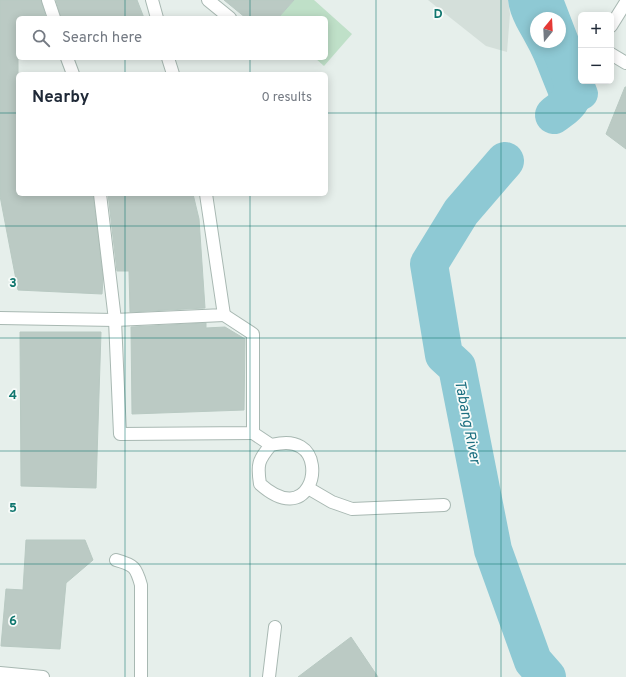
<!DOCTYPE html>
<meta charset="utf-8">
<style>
body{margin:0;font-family:Overpass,sans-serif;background:#f2f2f3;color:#1f2937}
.controls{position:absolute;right:12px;top:12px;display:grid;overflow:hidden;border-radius:6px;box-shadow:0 2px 10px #0003}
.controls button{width:36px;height:36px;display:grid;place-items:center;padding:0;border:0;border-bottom:1px solid #e0e1e3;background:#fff;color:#1f2937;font:20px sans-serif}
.compass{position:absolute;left:530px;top:12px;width:36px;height:36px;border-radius:50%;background:#fff;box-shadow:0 2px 10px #0003;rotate:18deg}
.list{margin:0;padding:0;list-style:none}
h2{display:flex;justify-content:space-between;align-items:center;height:52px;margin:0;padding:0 16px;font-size:17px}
h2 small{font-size:13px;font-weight:400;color:#747a83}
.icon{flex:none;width:22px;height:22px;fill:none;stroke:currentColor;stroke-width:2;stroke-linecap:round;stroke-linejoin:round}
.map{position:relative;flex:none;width:626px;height:677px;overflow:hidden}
.search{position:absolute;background:#fff;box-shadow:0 2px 10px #0003;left:16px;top:16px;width:312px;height:44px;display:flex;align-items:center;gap:10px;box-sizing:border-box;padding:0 14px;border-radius:6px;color:#747a83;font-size:15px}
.panel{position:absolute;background:#fff;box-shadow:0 2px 10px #0003;left:16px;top:72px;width:312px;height:124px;border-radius:6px}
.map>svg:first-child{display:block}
.built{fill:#d4dfda}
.green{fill:#bfe0c8}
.water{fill:#8ec9d4;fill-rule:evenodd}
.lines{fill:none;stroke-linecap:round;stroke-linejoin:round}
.river{stroke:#8ec9d4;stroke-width:38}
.building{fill:#bbcac4;stroke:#b8c9c2}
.minor-casing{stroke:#a8b8b2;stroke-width:14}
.minor{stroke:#fff;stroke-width:12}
.grid{fill:none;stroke:#0f766e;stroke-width:1;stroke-opacity:0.55}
.labels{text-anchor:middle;stroke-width:3.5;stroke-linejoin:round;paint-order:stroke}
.water-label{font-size:15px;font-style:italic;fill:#1c6f80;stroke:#f7fbf9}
.grid-label{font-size:13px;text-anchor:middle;font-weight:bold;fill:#0f766e;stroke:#f7fbf9;stroke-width:3.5;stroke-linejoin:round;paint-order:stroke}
</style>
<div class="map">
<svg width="626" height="677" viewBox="0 0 626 677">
<rect width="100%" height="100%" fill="#e6efeb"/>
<polygon class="built" points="428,0 508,0 510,14 507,52 486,46"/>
<polygon class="green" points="294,0 314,0 352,34 324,66 315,58 326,58 326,18 278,18"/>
<g class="water">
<path d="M508,0H564L581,44V81H594C595,84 598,90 598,93C598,114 570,112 557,113C546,93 540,71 530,51C521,33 510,19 508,0ZM536,18H560V42H536Z"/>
<path d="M488,159L505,161V176L487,198L480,210L469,214V222L455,236L458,240L450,247L454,253L449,255L448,258L442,261L444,274L447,276L444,284C457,295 458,352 459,370L442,352L439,321L431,315L430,309L436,301L431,291L432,280L429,264L430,258L436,251L437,244L444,243L447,237L446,231L459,219V213L462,208L455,193L463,187L471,171Z"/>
</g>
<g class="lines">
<g class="river">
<path d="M554,115C560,110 569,105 572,97C576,84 563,55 559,42"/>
<polyline points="505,161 461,212 429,264 444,355 457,367 493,550 533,661 547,677"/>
</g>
</g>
<g class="building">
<polygon points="0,0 41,0 46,18 18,18 18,194 93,194 103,279 102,294 18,290 0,196"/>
<polygon points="56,0 137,0 144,18 61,18"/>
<polygon points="224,0 294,0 278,18 246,18"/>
<polygon points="625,87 626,87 626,149 606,134"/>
<polygon points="108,194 193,194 199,219 205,308 130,312 129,271 117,271"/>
<polygon points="206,323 206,328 225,327 245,339 244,410 132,414 131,327"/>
<polygon points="20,332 101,332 96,488 21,486"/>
<polygon points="26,540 85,540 93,560 66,583 60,649 1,646 6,589 23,590"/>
<polygon points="351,637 378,677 298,677"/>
</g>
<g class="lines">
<g class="minor-casing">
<g id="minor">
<polyline points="48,0 54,18"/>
<polyline points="152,0 157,18"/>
<polyline points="208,0 230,18"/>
<polyline points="611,26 626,2"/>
<polyline points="611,54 626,63"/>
<polyline points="67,58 73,74"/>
<polyline points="168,58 173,74"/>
<polyline points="100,194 115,320 120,434 253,433 253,334 224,315"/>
<polyline points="0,318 115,320 224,315 206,194"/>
<path d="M253,433L271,445C281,443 291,441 301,447C326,462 308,527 260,484C257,465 258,460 271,445"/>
<polyline points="308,488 332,502 352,509 444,505"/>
<path d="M116,560C134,565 136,567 141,585V677"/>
<polyline points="0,673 43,677"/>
<polyline points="269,677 275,627"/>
</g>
</g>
<use href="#minor" class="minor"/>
</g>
<path class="grid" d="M125,0V18M250,0V18M376,0V677M501,0V677M125,58V74M250,58V74M0,113H18M326,113H626M125,194V677M250,194V677M0,226H626M0,338H626M0,451H626M0,564H626"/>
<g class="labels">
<g class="water-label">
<text transform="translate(468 422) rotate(79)" y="5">Tabang River</text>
</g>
</g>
<g class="grid-label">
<text x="438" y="18">D</text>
<text x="13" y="287">3</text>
<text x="13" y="399">4</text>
<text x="13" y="512">5</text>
<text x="13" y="625">6</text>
</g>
</svg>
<div class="controls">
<button>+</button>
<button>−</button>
</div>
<svg class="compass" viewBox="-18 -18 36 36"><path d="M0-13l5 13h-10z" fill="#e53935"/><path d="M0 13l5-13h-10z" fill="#747a83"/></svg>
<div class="search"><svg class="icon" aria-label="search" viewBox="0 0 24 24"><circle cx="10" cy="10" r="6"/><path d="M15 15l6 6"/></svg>Search here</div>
<section class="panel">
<h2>Nearby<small>0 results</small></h2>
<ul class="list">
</ul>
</section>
</div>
